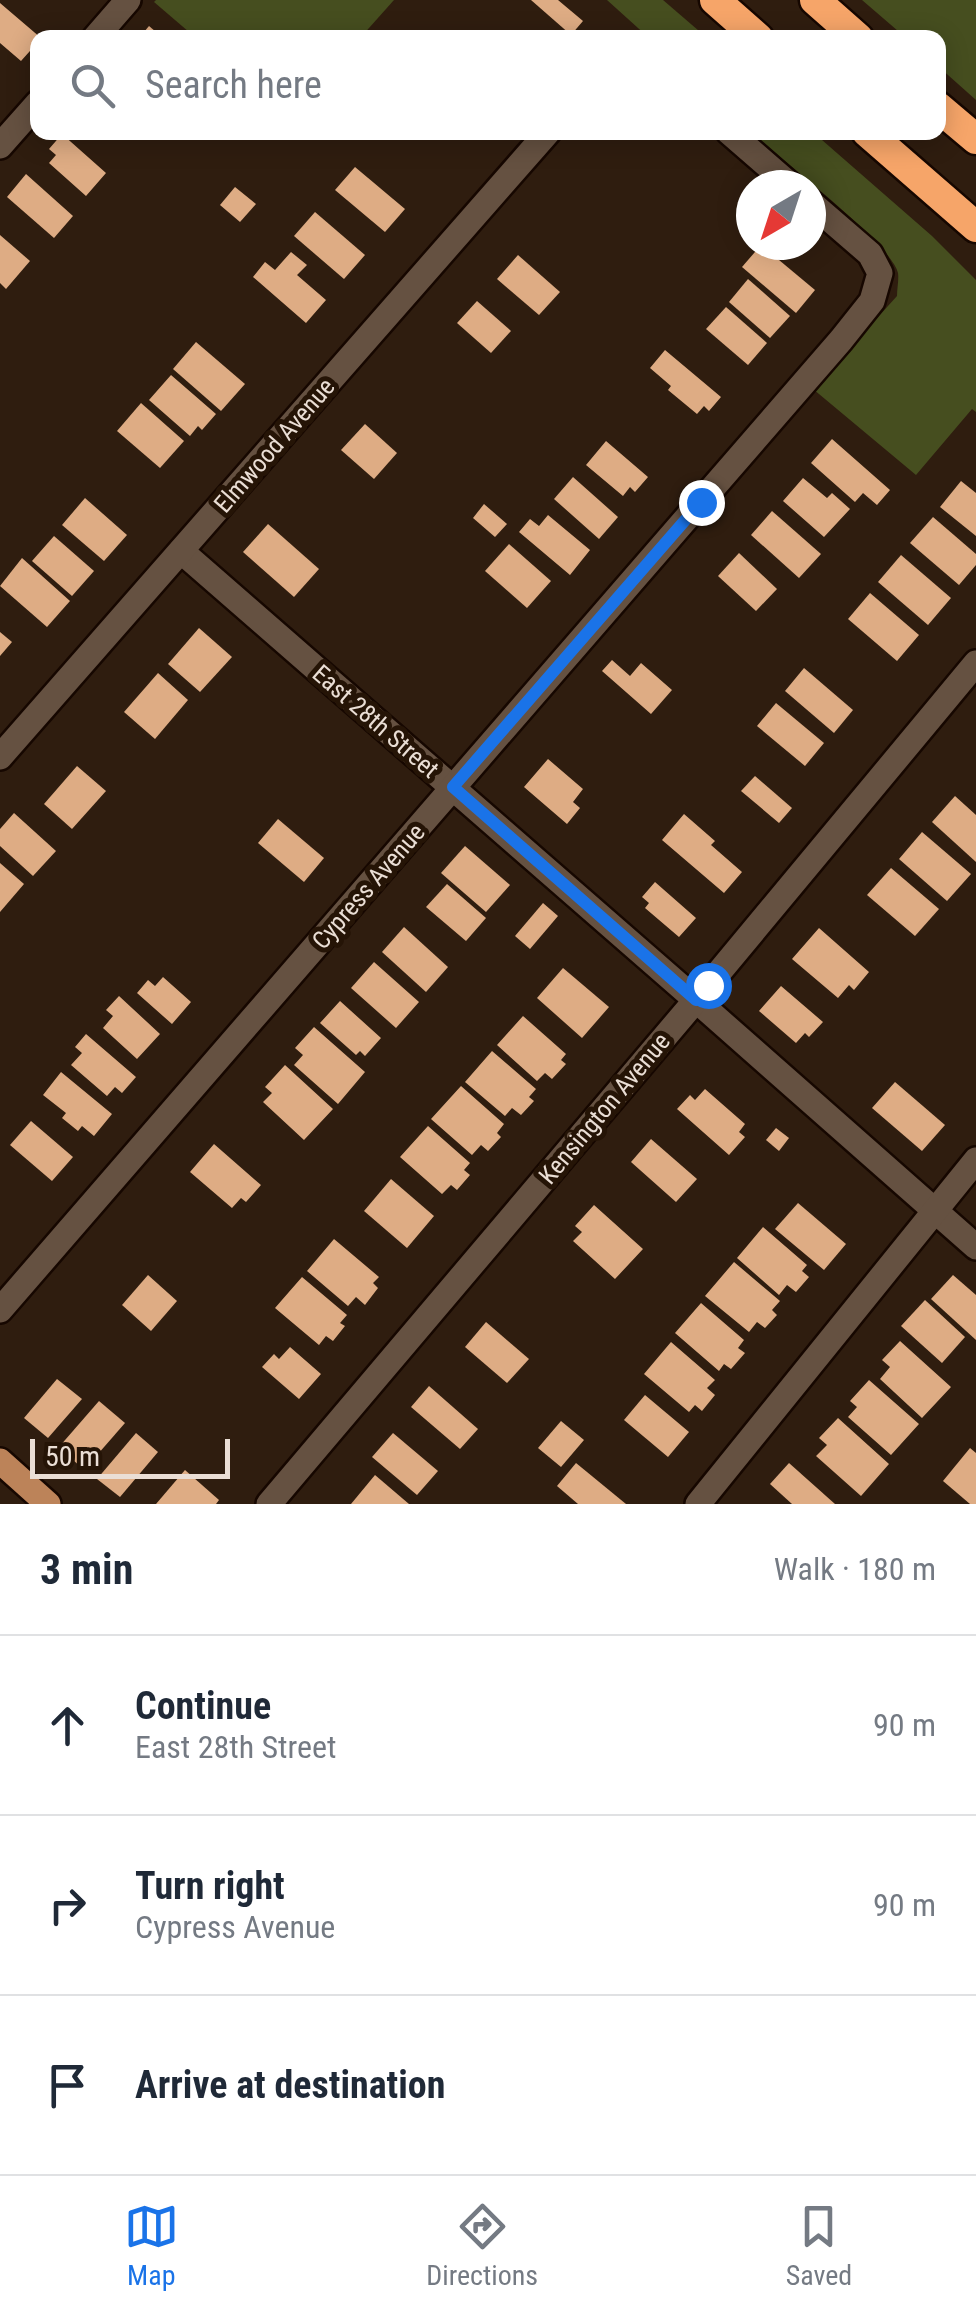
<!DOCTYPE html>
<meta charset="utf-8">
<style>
body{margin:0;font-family:"Roboto Condensed",sans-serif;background:#f6f6f7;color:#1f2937}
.compass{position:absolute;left:736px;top:170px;width:90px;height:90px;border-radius:50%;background:#fff;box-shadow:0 5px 25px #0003;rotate:219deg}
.scale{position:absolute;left:30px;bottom:25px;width:200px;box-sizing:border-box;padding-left:10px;border:5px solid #eaded5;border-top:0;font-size:28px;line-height:35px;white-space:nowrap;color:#eaded5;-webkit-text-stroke:8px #251406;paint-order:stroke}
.stop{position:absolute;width:30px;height:30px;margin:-22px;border:8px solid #1a73e8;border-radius:50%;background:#fff}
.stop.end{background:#1a73e8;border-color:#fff;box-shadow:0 2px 10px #0008}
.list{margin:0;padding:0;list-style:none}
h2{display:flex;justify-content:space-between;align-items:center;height:130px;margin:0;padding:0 40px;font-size:42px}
h2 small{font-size:32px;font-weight:400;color:#747a83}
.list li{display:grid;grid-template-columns:65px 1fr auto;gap:30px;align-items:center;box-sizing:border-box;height:180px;padding:0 40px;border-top:2px solid #e0e1e3}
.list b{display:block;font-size:38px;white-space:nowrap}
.list p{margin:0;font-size:32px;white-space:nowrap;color:#747a83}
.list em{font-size:32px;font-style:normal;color:#747a83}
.icon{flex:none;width:55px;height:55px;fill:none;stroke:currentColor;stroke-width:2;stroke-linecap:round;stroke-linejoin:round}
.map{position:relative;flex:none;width:976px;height:1504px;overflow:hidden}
.search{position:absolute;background:#fff;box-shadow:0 5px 25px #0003;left:30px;right:30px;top:30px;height:110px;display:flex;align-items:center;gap:25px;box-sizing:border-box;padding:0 35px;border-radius:20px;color:#747a83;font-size:38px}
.sheet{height:670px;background:#fff}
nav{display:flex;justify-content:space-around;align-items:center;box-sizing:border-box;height:140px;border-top:2px solid #e0e1e3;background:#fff;font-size:28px;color:#747a83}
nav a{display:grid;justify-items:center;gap:5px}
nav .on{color:#1a73e8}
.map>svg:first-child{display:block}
.green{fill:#464e1f}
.building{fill:#deac84}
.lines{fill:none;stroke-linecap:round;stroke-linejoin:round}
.minor-casing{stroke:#160700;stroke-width:30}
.major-casing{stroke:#160700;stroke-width:30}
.highway-casing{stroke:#160700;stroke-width:35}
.minor{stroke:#655141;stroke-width:25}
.major{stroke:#bc8359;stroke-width:25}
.highway{stroke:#f6a569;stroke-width:30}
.route{stroke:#1a73e8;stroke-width:12}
.labels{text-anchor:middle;stroke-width:10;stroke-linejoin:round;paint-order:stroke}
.street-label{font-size:25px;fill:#eaded5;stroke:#251406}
</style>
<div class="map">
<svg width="976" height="1504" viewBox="0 0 976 1504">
<rect width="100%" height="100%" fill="#2f1d0f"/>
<g class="green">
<polygon points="156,0 394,0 361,37 196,38 154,2"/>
<polygon points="607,0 663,0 706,37 648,37"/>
<polygon points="862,0 976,0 976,100 939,67 938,38 905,37"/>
<path d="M751,133H814L932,236L976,280V412L972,409L916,475L813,389L897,296C897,289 899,279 898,273C892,245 778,156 751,133Z"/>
</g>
<g class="building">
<polygon points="531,0 558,0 583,21 571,35"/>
<polygon points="0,3 41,38 38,38 38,42 21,61 0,43"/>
<polygon points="149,26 163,38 139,38"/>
<polygon points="62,134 106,173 86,196 49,163 56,155 49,149"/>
<polygon points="355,167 405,209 385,232 335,190"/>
<polygon points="26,174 73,216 54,238 7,197"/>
<polygon points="235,187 256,204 240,222 220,205"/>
<polygon points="315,212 365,255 344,279 294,236"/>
<polygon points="0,235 30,261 6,289 0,283"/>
<polygon points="761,245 815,290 796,313 742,267"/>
<polygon points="291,252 307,265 297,275 326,300 306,323 253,277 265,262 275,270"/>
<polygon points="518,255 560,292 539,315 497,279"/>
<polygon points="748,279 790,316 770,338 729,302"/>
<polygon points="477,301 511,331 491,353 457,323"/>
<polygon points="726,307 767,343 748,365 706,329"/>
<polygon points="196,342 245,384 221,411 173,369"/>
<polygon points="665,350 721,397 709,411 704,406 697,414 668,390 671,386 650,368"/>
<polygon points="171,375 216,414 202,430 198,426 190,436 149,400"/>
<polygon points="141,403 184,441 160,468 117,431"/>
<polygon points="365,424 397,453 374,479 341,450"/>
<polygon points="832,439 890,490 877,505 863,493 855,502 811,463"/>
<polygon points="606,441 648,477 635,492 630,487 623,496 586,465"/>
<polygon points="573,477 618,517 599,539 554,499"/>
<polygon points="803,478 827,498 832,493 850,509 824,537 783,501"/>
<polygon points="961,481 976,493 976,536 940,507"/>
<polygon points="85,498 127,535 104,561 62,525"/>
<polygon points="484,504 507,524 495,537 473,518"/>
<polygon points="772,511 821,554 799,578 751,535"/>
<polygon points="548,515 590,550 570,575 519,532 530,519 539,526"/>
<polygon points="933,517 976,554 976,565 959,585 910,543"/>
<polygon points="268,524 319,569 294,597 243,552"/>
<polygon points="54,536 94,571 72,596 32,561"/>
<polygon points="509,544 551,581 527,608 485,571"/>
<polygon points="739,553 777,589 756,611 718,576"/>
<polygon points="901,555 951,598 928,625 878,582"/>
<polygon points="22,558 70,601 47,627 0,586"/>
<polygon points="870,593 919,635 897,661 848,619"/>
<polygon points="199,628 232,657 200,692 168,664"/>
<polygon points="0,632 12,642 0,656"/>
<polygon points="612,660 630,676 641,663 672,690 651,714 602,671"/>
<polygon points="804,668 853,710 834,733 785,691"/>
<polygon points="158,673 188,700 155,739 124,712"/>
<polygon points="776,703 824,743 805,766 757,726"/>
<polygon points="548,759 583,789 573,802 580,808 567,824 524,787"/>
<polygon points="77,766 106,791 72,829 44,804"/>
<polygon points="755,776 792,808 779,823 741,791"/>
<polygon points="955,796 976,815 976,862 932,822"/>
<polygon points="14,813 56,851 33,876 0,846 0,829"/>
<polygon points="684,814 715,841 711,845 742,872 724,893 662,840"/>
<polygon points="278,819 324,858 304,882 258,843"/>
<polygon points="922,832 971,874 947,901 899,859"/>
<polygon points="465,846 510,885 486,912 441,873"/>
<polygon points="0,863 24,884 0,912"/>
<polygon points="891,868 939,909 915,936 867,895"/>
<polygon points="655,882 696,918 679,937 645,908 649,903 642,897"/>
<polygon points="447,884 486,918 466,941 426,907"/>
<polygon points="543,903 558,916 530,949 515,936"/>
<polygon points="404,927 448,967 426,992 382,952"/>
<polygon points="819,928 869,972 854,990 849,985 838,998 792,959"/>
<polygon points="374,962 419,1002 396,1028 351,988"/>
<polygon points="563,968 609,1007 582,1038 537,998"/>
<polygon points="163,977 191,1002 172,1024 137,993 148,980 155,986"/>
<polygon points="781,986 823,1022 809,1037 805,1033 796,1043 759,1011"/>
<polygon points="119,996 160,1034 137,1059 103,1028 113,1016 106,1010"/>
<polygon points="340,1001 381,1038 365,1056 360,1051 356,1055 320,1023"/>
<polygon points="523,1016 566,1054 561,1060 566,1064 552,1079 545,1073 537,1081 497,1045"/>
<polygon points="314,1027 365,1072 338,1104 294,1065 303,1055 295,1048"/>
<polygon points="86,1034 136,1077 122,1093 115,1087 107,1096 71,1065 82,1053 75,1047"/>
<polygon points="492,1051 536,1089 529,1097 534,1101 521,1115 512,1108 505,1116 465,1082"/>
<polygon points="285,1065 333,1109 304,1140 263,1102 272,1093 265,1087"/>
<polygon points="61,1072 112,1114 94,1136 82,1126 78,1131 62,1118 66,1113 43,1095"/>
<polygon points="895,1082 945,1125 922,1151 872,1108"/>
<polygon points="461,1086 504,1124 497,1133 501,1137 488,1151 481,1145 472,1155 431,1119"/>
<polygon points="705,1089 745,1124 739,1132 745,1137 729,1155 677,1109 690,1095 695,1100"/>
<polygon points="31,1121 73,1157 52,1181 10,1145"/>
<polygon points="428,1126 470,1163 464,1170 470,1175 457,1190 451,1185 442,1194 400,1157"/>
<polygon points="776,1128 789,1138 779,1151 766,1140"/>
<polygon points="651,1139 697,1179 676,1202 631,1162"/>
<polygon points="214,1144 261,1185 246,1202 241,1198 232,1208 190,1172"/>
<polygon points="391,1179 434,1216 407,1248 364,1211"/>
<polygon points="798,1203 846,1244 824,1270 775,1229"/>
<polygon points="594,1205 643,1249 615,1279 573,1241 582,1232 575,1226"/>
<polygon points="763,1227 807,1265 802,1271 809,1277 796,1292 787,1285 779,1295 737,1258"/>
<polygon points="334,1239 379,1277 373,1283 378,1288 365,1305 356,1297 348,1306 307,1271"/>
<polygon points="734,1262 780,1301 772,1310 777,1315 765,1328 757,1322 749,1332 705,1296"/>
<polygon points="148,1275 177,1301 151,1331 122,1305"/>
<polygon points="953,1275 976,1295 976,1340 931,1299"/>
<polygon points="302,1277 347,1315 340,1323 345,1326 333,1341 326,1336 319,1345 275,1308"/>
<polygon points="925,1300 965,1337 942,1363 901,1326"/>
<polygon points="701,1303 744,1340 738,1348 745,1353 731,1369 724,1364 719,1371 675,1333"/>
<polygon points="486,1322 529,1359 507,1383 465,1347"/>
<polygon points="900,1341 951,1387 922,1418 880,1379 890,1367 882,1360"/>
<polygon points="671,1342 715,1380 707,1388 715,1395 702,1411 695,1405 689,1412 644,1374"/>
<polygon points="290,1347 321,1374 299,1399 262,1367 274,1354 279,1359"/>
<polygon points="57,1379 82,1399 48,1438 24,1418"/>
<polygon points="869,1380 919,1424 891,1455 848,1417 857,1407 850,1401"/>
<polygon points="429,1386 478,1429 460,1449 411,1407"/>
<polygon points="645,1395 689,1432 668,1457 624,1420"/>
<polygon points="99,1401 125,1423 84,1470 59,1447"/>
<polygon points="838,1418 889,1464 861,1496 816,1456 827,1445 819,1438"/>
<polygon points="561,1421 584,1440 561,1467 538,1448"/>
<polygon points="136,1433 158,1452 120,1497 97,1479"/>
<polygon points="393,1433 438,1471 417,1495 372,1457"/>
<polygon points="970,1448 976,1453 976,1504 970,1504 943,1481"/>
<polygon points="576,1463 626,1504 578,1504 557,1486"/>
<polygon points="789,1463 835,1504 792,1504 770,1484"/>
<polygon points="185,1470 219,1500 216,1504 156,1504"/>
<polygon points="375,1475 409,1504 351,1504"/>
</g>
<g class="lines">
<g class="minor-casing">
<g id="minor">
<polyline points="95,38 128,0"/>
<polyline points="729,132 790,185"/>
<polyline points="0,146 38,103"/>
<polyline points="181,551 696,1000 976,1247"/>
<polyline points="0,757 548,132"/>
<polyline points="0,1310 841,340 872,301 880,273 870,254 811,203"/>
<polyline points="269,1504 696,1000 976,663"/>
<polyline points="698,1504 976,1160"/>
</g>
</g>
<g class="major-casing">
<polyline id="major" points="0,1461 48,1504"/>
</g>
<g class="highway-casing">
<g id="highway">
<polyline points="715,0 758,38"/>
<polyline points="815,0 858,38"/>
<polyline points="938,107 976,139"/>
<polyline points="867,132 976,227"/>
</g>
</g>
<use href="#minor" class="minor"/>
<use href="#major" class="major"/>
<use href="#highway" class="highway"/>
</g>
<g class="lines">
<polyline class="route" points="701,502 453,787 696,1000 708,985"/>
</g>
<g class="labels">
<g class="street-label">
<text transform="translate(274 445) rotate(-49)" y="9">Elmwood Avenue</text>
<text transform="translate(376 721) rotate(41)" y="9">East 28th Street</text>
<text transform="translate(368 886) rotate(-49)" y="9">Cypress Avenue</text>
<text transform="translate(604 1108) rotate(-50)" y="9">Kensington Avenue</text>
</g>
</g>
</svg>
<svg class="compass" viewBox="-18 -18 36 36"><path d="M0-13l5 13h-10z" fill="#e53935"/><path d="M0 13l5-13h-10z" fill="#747a83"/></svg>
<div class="scale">50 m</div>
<div class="stop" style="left:708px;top:985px"></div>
<div class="stop end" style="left:701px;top:502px"></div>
<div class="search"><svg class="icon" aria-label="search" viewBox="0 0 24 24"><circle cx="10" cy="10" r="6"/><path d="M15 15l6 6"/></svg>Search here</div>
</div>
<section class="sheet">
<h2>3 min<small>Walk · 180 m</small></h2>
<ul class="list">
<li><svg class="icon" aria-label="ahead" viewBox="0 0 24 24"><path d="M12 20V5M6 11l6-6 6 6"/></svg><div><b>Continue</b><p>East 28th Street</p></div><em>90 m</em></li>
<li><svg class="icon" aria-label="right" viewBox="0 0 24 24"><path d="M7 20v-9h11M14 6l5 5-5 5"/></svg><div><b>Turn right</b><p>Cypress Avenue</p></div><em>90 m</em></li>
<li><svg class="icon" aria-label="arrive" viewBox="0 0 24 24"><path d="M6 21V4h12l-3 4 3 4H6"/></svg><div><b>Arrive at destination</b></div></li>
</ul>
</section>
<nav>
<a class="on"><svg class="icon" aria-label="map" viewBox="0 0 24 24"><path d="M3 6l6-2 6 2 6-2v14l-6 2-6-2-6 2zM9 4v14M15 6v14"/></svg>Map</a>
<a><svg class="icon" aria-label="directions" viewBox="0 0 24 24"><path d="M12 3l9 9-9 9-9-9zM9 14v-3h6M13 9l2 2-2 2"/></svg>Directions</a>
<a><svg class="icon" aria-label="saved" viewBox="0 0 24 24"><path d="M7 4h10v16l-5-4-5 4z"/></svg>Saved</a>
</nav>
